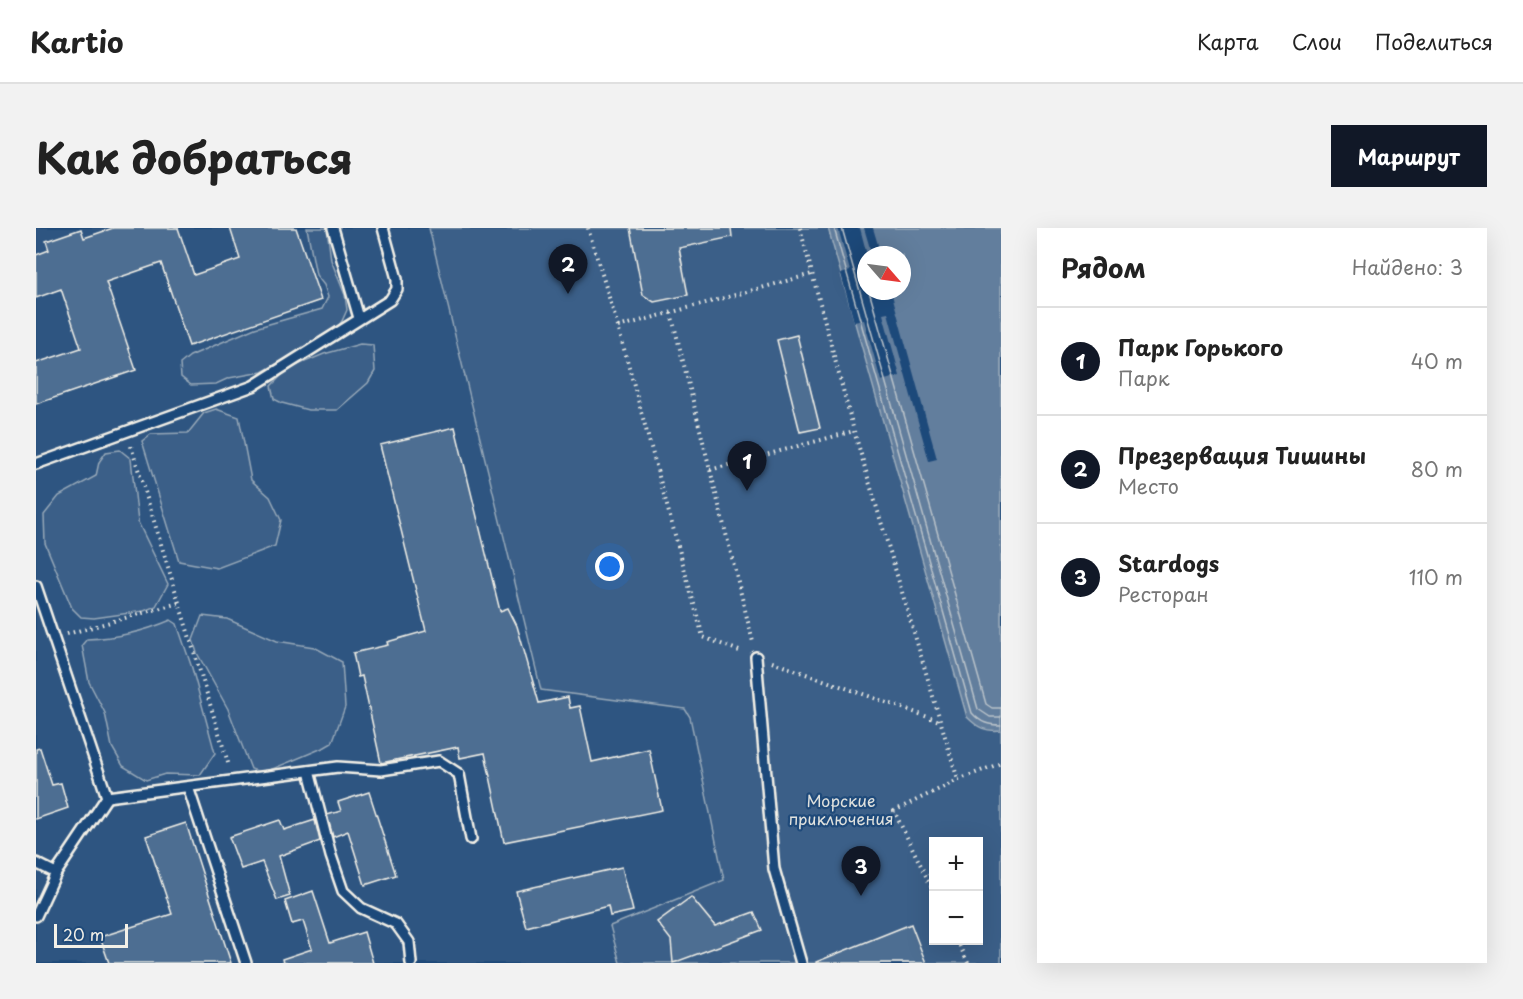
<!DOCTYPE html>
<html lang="ru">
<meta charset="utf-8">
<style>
body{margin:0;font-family:"Playpen Sans",sans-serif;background:#f2f2f2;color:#222}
.controls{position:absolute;right:18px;bottom:18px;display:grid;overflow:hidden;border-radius:0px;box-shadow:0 6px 24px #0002}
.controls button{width:54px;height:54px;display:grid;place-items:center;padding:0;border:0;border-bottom:2px solid #e0e0e0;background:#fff;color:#222;font:30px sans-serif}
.compass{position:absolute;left:821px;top:18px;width:54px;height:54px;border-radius:50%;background:#fff;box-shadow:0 6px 24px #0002;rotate:118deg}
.scale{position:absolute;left:18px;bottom:15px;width:74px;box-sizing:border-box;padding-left:6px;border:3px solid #f4f1e8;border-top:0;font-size:16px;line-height:21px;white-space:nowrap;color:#f4f1e8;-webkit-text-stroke:4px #1f4a7a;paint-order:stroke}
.you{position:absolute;left:574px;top:339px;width:21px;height:21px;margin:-15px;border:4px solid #fff;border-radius:50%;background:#1a73e8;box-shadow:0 0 0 9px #1a73e833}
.badge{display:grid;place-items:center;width:39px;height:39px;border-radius:50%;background:#111827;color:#fff;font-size:20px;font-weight:700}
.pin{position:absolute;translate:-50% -50px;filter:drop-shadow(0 2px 3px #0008)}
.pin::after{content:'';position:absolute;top:32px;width:21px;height:18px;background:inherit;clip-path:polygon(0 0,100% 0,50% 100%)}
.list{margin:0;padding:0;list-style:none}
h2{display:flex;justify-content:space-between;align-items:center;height:78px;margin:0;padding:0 24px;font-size:26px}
h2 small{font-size:20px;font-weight:400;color:#767676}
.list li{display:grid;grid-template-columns:39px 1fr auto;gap:18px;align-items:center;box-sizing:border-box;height:108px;padding:0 24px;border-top:2px solid #e0e0e0}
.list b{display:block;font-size:22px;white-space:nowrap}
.list p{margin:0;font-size:20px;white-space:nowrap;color:#767676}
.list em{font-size:20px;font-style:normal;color:#767676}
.map{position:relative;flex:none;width:965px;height:735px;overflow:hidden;border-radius:0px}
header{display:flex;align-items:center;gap:36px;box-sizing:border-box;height:84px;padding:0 30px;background:#fff;border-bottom:2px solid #e0e0e0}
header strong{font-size:28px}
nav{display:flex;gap:33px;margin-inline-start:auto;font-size:21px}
.intro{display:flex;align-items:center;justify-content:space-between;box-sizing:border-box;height:144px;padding:0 36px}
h1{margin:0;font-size:42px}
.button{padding:15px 27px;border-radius:0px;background:#111827;color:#fff;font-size:21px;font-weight:700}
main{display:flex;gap:36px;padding:0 36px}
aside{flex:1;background:#fff;border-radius:0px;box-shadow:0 6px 24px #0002}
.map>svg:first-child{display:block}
.built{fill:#2d5581}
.green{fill:#3a5f88;stroke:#97a8b8;stroke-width:1.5;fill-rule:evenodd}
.water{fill:#627e9d;stroke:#9cacbb;stroke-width:1.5;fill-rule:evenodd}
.pier{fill:#1f4a7a}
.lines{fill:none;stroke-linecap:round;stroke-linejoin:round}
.shore{stroke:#bac3ca;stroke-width:1.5}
.building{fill:#4d6e92;stroke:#f4f1e8;stroke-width:1.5}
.lane-casing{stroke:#f4f1e8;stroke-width:14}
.path{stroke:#f4f1e8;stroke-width:4;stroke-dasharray:1.5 4.5;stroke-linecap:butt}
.lane{stroke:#1f4a7a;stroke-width:9}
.labels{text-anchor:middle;stroke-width:4.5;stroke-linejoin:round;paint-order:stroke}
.park-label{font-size:16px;fill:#e1e2de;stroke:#1f4a7a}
</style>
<header>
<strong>Kartio</strong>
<nav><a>Карта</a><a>Слои</a><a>Поделиться</a></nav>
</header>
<div class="intro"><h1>Как добраться</h1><a class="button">Маршрут</a></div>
<main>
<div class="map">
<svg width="965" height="735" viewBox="0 0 965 735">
<rect width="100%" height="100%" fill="#1f4a7a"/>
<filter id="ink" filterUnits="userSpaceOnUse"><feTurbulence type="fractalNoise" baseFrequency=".0167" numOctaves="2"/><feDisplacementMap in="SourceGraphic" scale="12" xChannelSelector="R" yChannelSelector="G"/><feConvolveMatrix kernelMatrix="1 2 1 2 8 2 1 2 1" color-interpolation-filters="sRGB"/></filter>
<g filter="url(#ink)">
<polygon class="built" points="0,0 393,0 504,462 652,481 689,652 574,698 584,735 0,735"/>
<g class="green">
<polygon points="271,0 291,0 295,32 309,67 311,82 306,93 297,105 226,144 193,150 180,156 155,157 145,149 144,136 154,128 219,100 286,81 292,69 288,57 280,47"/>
<path d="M393,0H965V735H584L574,698L688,652L654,489L649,481L505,462ZM830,27H866V63H830ZM898,614H942V712H898Z"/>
<polygon points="324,116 337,117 339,143 332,155 301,182 272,182 246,175 238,171 235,158 252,141 288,126"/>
<polygon points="180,181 203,189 215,252 234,269 245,292 239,318 181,340 143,333 106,213 115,206 152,205 168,185"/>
<polygon points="84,222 95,231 102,294 132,356 120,378 108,383 58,390 45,389 36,380 9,315 8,287 23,268 60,248 63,234 70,224"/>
<polygon points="166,388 191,391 241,413 278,419 306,434 309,479 296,515 289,519 227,545 215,541 192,481 161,425 157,412"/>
<path d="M135,392L141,396L156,440L179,525L164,547L129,546L110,552L87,538L76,519L69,485L53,454L46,417L51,411C80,410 107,404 135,392Z"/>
</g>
<path class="water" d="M792,0H965V502C950,504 942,500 931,489ZM830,27H866V63H830Z"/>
<g class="pier">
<polygon points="802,0 824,0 831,27 830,63 855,63 901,231 893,233 852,85 847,86 864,148 845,153 828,92 818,94 805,46 814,43"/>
<polygon points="828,0 837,0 845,27 836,27"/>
</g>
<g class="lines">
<g class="shore">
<path d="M798,0L936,485C945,495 952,497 965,497"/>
<polyline points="806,0 942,481 954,489 965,489"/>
<polyline points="833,63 950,476 956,480 965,480"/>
</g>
</g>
<g class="building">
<polygon points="77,0 142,0 158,47 204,31 194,0 260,0 285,72 153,118 125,35 70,54 100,142 0,176 0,135 45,120 25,61 0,70 0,27 13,22 10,13 45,1 48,10"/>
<polygon points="594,0 695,0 696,9 643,20 652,67 618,74 607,67"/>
<polygon points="761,107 784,200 764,204 741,112"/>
<polygon points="419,199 464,383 472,380 481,398 503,475 532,469 534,480 544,478 556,534 613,521 626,582 468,614 449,525 424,530 422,519 345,535 326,448 322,449 317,425 352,417 351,414 390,403 344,217"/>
<polygon points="4,520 16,557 25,555 32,580 0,591 0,521"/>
<polygon points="333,564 360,647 329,657 312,603 297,609 291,587 305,583 302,574"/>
<polygon points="244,592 248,602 279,592 284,613 243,628 254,668 241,672 226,634 205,641 193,609"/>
<polygon points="150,595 195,735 73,735 64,709 136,686 110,608"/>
<polygon points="586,639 597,683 574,688 572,678 490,699 480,663"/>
<polygon points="277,663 294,715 328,704 337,735 247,735 246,731 276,721 267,693 256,696 249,673"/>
<polygon points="655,669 679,698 718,684 726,702 637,735 635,712 621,694"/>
<polygon points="875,696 890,735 780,735 780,734"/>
</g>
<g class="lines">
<g class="lane-casing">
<g id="lane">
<polyline points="297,0 323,90"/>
<polyline points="0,236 217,158 354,72 361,61 361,51 347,0"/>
<polyline points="0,358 71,569 20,645"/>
<polyline points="720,429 738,641 765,735"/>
<polyline points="273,543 295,628 307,663 325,680 360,696 373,714 375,735"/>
<polyline points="152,559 210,735"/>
<polyline points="71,569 302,539 345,542 403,533 423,546 435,611"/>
<polyline points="0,635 20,645 0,688"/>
</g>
</g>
<g class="path">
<polyline points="552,0 582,99 667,409 706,424"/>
<polyline points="764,0 818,203 922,552"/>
<polyline points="635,85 717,414"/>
<polyline points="582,99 776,46"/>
<polyline points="95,218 193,538"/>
<polyline points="674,242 818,203"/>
<polyline points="31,406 143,375"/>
<polyline points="736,434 903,493"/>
<polyline points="898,664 858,583 922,552 965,535"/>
<polyline points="921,712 932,735"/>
</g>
<use href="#lane" class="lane"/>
</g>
</g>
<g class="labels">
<g class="park-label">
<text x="805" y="579">Морские<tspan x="805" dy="18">приключения</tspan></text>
</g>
</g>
</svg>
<div class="controls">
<button>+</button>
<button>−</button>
</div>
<svg class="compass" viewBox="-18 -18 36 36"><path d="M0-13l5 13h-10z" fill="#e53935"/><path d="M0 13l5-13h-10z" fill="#767676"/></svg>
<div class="scale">20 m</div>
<div class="you"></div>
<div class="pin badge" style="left:711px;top:263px">1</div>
<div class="pin badge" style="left:532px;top:66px">2</div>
<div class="pin badge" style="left:825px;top:668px">3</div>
</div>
<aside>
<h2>Рядом<small>Найдено: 3</small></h2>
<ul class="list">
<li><span class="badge">1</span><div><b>Парк Горького</b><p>Парк</p></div><em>40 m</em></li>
<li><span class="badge">2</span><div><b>Презервация Тишины</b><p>Место</p></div><em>80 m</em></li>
<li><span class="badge">3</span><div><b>Stardogs</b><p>Ресторан</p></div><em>110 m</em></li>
</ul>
</aside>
</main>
